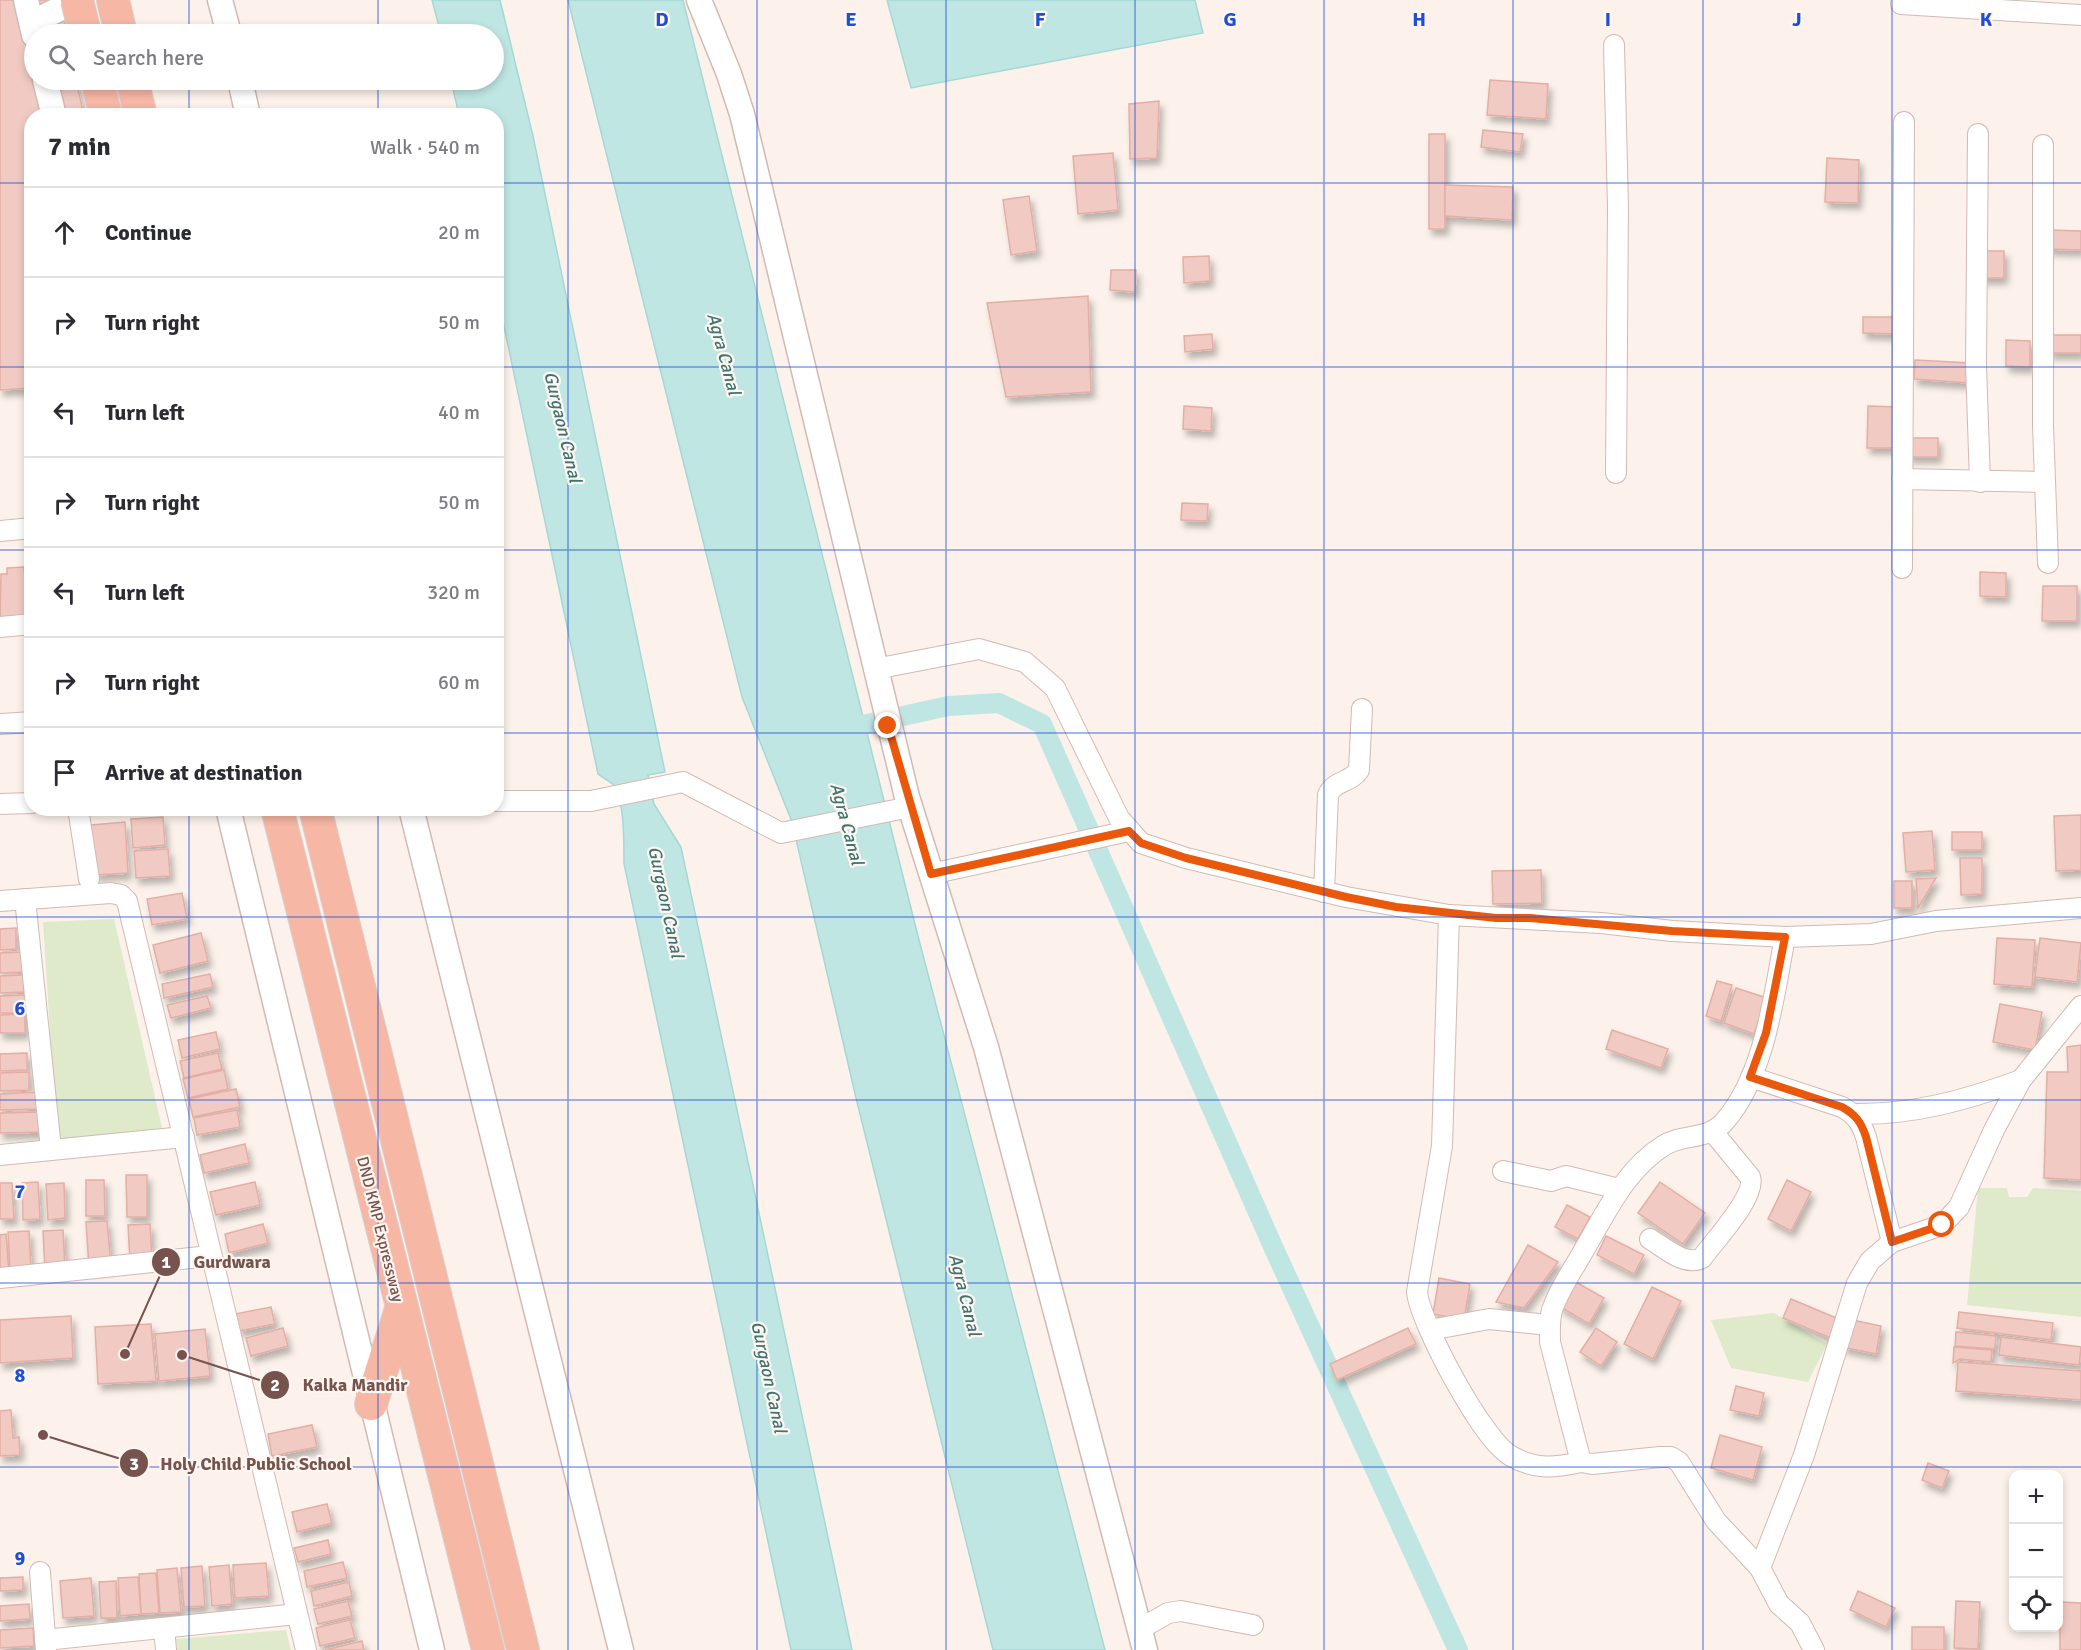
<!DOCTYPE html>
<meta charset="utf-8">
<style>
body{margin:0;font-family:Signika,sans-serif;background:#f2f2f3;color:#2b2b33}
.controls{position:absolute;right:18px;bottom:18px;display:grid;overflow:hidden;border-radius:12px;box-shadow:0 3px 9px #0003}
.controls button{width:54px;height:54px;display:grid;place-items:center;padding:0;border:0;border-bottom:2px solid #e1e1e2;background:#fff;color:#2b2b33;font:30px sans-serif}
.stop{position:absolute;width:18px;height:18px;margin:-14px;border:4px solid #ea580c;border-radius:50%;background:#fff}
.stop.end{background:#ea580c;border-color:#fff;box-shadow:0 2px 6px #0008}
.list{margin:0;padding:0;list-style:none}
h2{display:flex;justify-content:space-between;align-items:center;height:78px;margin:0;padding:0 24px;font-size:26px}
h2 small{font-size:20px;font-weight:400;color:#7c7c81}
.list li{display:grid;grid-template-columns:39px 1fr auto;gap:18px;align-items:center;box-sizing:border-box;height:90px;padding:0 24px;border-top:2px solid #e1e1e2}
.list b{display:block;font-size:22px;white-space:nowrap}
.list em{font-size:20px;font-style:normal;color:#7c7c81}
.icon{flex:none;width:33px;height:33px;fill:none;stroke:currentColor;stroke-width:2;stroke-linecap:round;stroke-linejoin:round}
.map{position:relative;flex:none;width:2081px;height:1650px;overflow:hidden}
.search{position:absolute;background:#fff;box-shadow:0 3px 9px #0003;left:24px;top:24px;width:480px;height:66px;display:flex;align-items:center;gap:15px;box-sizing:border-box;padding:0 21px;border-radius:33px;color:#7c7c81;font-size:22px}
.panel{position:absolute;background:#fff;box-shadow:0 3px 9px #0003;left:24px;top:108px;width:480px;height:708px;border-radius:24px}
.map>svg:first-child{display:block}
.green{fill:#deeac9}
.water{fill:#bfe6e3;stroke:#a5d8d4;stroke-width:1.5}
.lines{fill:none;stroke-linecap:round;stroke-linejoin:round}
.canal{stroke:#bfe6e3;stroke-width:20}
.building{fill:#f1cbc3;stroke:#e3aea4;stroke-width:1.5;filter:url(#shadow)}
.minor-casing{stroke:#d1bab3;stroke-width:22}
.tertiary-casing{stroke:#d1bab3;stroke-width:27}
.trunk-casing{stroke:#d9cfcd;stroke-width:34}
.minor{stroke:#fff;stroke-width:20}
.tertiary{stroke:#fff;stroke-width:24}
.trunk{stroke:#f6b7a5;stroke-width:32}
.trunk-bridge-casing{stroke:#d9cfcd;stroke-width:34;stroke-linecap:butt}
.trunk-bridge{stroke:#f6b7a5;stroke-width:32}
.route{stroke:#ea580c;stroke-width:8}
.grid{fill:none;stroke:#1d4ed8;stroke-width:1.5;stroke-opacity:0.55}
.labels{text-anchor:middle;stroke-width:4.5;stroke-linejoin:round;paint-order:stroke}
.street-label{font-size:16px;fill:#77534e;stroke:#fff6f1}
.water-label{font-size:18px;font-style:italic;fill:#3e7471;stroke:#fff6f1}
.grid-label{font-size:20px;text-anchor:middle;font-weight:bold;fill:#1d4ed8;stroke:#fff6f1;stroke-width:4.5;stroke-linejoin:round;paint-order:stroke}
.leader{fill:none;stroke:#77534e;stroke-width:2}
.callout-dot{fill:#77534e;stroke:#fff6f1;stroke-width:2}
.mark-label{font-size:18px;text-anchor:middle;font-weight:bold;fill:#fff}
.callout-label{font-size:18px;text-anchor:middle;font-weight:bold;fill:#77534e;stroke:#fff6f1;stroke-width:4.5;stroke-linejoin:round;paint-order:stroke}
</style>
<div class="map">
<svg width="2081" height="1650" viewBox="0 0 2081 1650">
<defs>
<filter id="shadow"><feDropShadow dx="3.5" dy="6" stdDeviation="3" flood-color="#0004"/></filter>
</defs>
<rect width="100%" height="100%" fill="#fcf2eb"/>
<g class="green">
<polygon points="114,919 163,1132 57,1142 43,922"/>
<polygon points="1978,1188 2007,1188 2009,1197 2027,1197 2033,1188 2081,1191 2081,1317 1967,1305"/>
<polygon points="1774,1313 1827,1344 1808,1382 1731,1368 1711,1320"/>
<polygon points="286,1630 291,1650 177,1650 176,1639"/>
</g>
<g class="water">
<path d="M432,0H500L533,136L665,772L648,775L654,804L681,847L852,1650H791L624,864C624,837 624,814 617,787L598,774L497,293L496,116L459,115L451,80H494V34H441Z"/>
<polygon points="568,0 683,0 918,936 1105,1650 993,1650 856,1098 792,822 742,697"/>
<polygon points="887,0 1195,0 1203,33 911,88"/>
</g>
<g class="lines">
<polyline class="canal" points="840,730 948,706 999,703 1042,724 1275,1251 1458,1650"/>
</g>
<g class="building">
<polygon points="0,0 60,0 67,34 34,34 34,80 76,80 84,116 32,116 32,388 0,390"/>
<polygon points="1490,80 1548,84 1546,119 1487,115"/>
<polygon points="1159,101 1157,158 1130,159 1129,104"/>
<polygon points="1483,130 1523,134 1520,152 1481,147"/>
<rect x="1429" y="134" width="16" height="95"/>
<polygon points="1113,153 1118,210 1078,214 1073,156"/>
<polygon points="1827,158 1859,160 1858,203 1825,202"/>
<polygon points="1445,185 1513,187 1512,220 1445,216"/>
<polygon points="1029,196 1037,251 1011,255 1003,200"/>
<polygon points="2048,230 2081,231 2081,250 2048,249"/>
<polygon points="1980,251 2004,251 2004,278 1979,278"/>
<polygon points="1209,256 1210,281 1184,283 1183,257"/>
<polygon points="1111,270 1136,270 1135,292 1110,290"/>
<polygon points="1088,296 1091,392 1006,397 987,303"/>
<polygon points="1863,317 1899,317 1899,334 1863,333"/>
<polygon points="1212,334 1213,349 1185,352 1184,336"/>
<rect x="2049" y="335" width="32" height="18"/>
<polygon points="2006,340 2030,341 2030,367 2006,366"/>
<polygon points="1915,360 1971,363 1969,383 1914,379"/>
<polygon points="1184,406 1212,408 1211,431 1183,429"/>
<polygon points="1868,406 1899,407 1898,448 1867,448"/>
<rect x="1908" y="438" width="30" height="19"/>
<polygon points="1182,503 1208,504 1207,521 1181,520"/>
<polygon points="24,567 28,620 0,622 1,574 7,574 7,568"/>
<polygon points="1980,572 2006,573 2006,597 1980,596"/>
<polygon points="2043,586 2077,586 2077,621 2042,621"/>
<polygon points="2081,815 2081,870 2056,871 2054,816"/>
<polygon points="163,817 165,845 133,848 131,819"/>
<polygon points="125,822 128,873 95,875 91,825"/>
<polygon points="1932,831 1935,870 1906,872 1903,833"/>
<rect x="1952" y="832" width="30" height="18"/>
<polygon points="168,849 170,876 136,878 134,851"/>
<polygon points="1960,858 1982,858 1982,894 1961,895"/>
<polygon points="1541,870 1542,903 1493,904 1492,871"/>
<polygon points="1936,878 1918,908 1916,879"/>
<rect x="1894" y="881" width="18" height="27"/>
<polygon points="182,893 187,919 152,925 147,899"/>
<polygon points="16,928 16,949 0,950 0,929"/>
<polygon points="201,933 208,961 160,973 153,945"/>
<polygon points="1997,938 2035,940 2032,987 1994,984"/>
<polygon points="2040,938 2081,943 2077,982 2035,977"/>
<polygon points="23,952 23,972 0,973 0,953"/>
<polygon points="210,974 213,987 164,998 162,984"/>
<polygon points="23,975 24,992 0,993 0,976"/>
<polygon points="1717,981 1732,985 1721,1021 1706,1016"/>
<polygon points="1736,988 1767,998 1754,1034 1724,1023"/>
<polygon points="26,995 26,1013 0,1013 0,996"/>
<polygon points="207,996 211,1008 171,1018 167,1005"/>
<polygon points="2000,1004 2042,1012 2035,1050 1993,1042"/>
<polygon points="25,1014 25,1033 0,1033 0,1015"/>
<polygon points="1612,1030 1668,1049 1661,1068 1606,1049"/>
<polygon points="216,1032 220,1049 182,1058 178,1040"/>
<polygon points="2081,1045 2081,1180 2044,1178 2047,1072 2068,1072 2067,1047"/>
<polygon points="27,1053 27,1070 0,1071 0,1054"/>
<polygon points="218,1053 222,1069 184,1078 180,1061"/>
<polygon points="224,1070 228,1089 188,1098 183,1079"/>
<polygon points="29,1072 29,1090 0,1091 0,1073"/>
<polygon points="236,1089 240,1107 193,1117 189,1099"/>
<polygon points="40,1092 40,1109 0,1110 0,1094"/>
<polygon points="237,1110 240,1127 197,1135 194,1118"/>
<polygon points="42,1112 43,1132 0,1133 0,1113"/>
<polygon points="245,1144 249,1163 204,1173 200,1155"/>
<polygon points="126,1175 147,1175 147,1217 127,1217"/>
<polygon points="86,1180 104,1180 105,1216 86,1216"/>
<polygon points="1787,1180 1811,1192 1791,1231 1768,1219"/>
<polygon points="38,1182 40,1219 23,1220 22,1183"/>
<polygon points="255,1182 260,1205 216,1215 210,1192"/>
<polygon points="1660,1182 1705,1213 1683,1244 1638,1213"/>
<polygon points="0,1183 12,1183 14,1219 0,1219"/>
<polygon points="64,1183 65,1218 48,1220 46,1184"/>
<polygon points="1567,1205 1590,1217 1578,1239 1555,1227"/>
<polygon points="107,1221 111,1266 89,1268 86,1222"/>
<polygon points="150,1224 152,1261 130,1262 128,1225"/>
<polygon points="263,1224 268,1243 229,1253 225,1234"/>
<polygon points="63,1230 65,1269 45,1270 43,1231"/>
<polygon points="29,1231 31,1270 10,1271 8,1232"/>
<polygon points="6,1234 9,1274 0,1274 0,1235"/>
<polygon points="1606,1236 1644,1255 1634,1274 1597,1255"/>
<polygon points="1528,1245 1558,1262 1524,1308 1496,1302"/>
<polygon points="1439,1278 1470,1284 1464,1320 1433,1314"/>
<polygon points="1574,1281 1604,1298 1589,1324 1559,1306"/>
<polygon points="1652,1287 1681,1301 1653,1359 1624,1344"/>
<polygon points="1791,1299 1841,1320 1833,1339 1783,1318"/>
<polygon points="271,1307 275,1324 239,1331 235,1314"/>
<polygon points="1959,1312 2053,1323 2051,1340 1957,1328"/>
<polygon points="71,1316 73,1358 0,1363 0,1320"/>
<polygon points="1848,1319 1881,1326 1876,1354 1842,1347"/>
<polygon points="151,1324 156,1381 98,1384 95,1327"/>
<polygon points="283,1328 288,1346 251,1356 246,1338"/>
<polygon points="1408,1328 1416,1344 1337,1380 1330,1364"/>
<polygon points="1596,1328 1617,1342 1601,1366 1580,1352"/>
<polygon points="205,1329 210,1376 159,1381 155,1334"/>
<polygon points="1956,1332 1996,1336 1995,1349 1955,1346"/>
<polygon points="2001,1337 2081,1347 2079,1365 1999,1355"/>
<polygon points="1954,1347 1992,1350 1991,1362 1960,1359 1953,1363"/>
<polygon points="1958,1362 2081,1371 2081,1400 1956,1391"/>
<polygon points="1736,1386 1764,1393 1759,1416 1730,1410"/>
<polygon points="11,1410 13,1438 19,1437 20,1455 0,1456 0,1411"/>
<polygon points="312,1425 317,1447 272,1456 268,1434"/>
<polygon points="1720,1435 1762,1447 1753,1480 1711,1468"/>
<polygon points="1928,1463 1949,1471 1942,1488 1922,1480"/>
<polygon points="327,1504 332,1523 297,1532 292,1512"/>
<polygon points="328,1540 331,1554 298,1562 294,1548"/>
<polygon points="343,1562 347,1578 307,1587 304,1571"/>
<polygon points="266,1563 269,1596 235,1598 233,1565"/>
<polygon points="229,1565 232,1604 212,1606 209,1567"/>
<polygon points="202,1566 205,1606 184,1607 181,1568"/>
<polygon points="177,1568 181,1612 160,1613 157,1570"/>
<polygon points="156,1573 159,1613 141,1614 139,1574"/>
<polygon points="23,1577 23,1590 0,1591 0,1578"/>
<polygon points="138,1577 141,1614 120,1616 118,1578"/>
<polygon points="91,1578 94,1616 63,1618 60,1581"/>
<polygon points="116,1581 117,1618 101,1618 99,1582"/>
<polygon points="349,1582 352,1596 314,1606 311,1591"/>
<polygon points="1858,1591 1895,1608 1886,1627 1850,1610"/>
<polygon points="348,1601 352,1616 318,1624 314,1609"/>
<polygon points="1956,1601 1980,1602 1978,1649 1954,1648"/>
<polygon points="2060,1602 2081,1603 2081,1650 2060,1650"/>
<polygon points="29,1604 30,1619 0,1621 0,1606"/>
<polygon points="350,1620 355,1638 320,1646 316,1628"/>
<rect x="1912" y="1627" width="32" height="23"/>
<polygon points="33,1628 34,1646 0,1648 0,1630"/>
<polygon points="362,1641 364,1650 325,1650"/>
</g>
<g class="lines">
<g class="minor-casing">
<g id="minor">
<polyline points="1901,4 2081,15"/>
<polyline points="1614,45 1618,207 1616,473"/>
<polyline points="1978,134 1976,365 1980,482"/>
<polyline points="2043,145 2043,425 2048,563"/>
<polyline points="1902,479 2045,482"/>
<polyline points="0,531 32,528"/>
<polyline points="1902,568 1904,122"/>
<polyline points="0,627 32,624"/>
<polyline points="875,669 979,649 1025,662 1055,688 1119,818 1141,843 1186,858 1346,897 1449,915 1601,923 1672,931 1785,937 1871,934 1936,921 2081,908"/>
<polyline points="0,724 32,722"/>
<polyline points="496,801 591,801 683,782 781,833 910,807"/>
<polyline points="0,804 32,803"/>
<polyline points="78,808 89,879"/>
<polyline points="931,874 1129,831"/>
<path d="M1324,892L1328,795C1334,780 1351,783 1359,770L1362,709"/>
<polyline points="25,899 51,1149"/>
<polyline points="0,901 111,893 121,895 127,901 306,1650"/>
<path d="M1449,915L1442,1146L1417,1292C1420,1323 1483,1441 1511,1456C1536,1470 1554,1468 1581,1462"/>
<path d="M1785,937C1774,995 1765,1075 1725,1121C1708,1141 1683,1133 1663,1146C1625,1170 1606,1213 1584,1250C1573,1270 1559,1289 1552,1310C1549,1321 1550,1331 1550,1342L1581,1462L1592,1464L1660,1457H1671L1679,1462L1716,1521L1760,1568L1779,1604L1800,1623L1814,1650"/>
<path d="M1751,1077L1842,1107C1856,1115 1861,1122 1866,1137L1892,1242"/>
<path d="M1854,1114C1913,1115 1966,1100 2021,1080"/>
<polyline points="0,1155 184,1137"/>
<polyline points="1503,1171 1551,1181 1566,1176 1619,1189"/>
<path d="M1650,1239C1665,1248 1685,1267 1702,1258C1714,1241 1757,1196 1750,1177L1713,1132"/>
<polyline points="0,1278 210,1256"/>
<polyline points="1430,1330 1489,1319 1549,1325"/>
<polyline points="1760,1568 1804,1455 1857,1283 1870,1261 1892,1242 1942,1225 1959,1207 1995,1128 2021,1080 2081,1006"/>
<polyline points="40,1572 46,1650"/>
<polyline points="164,1628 166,1650"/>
<polyline points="1140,1629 1168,1613 1181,1611 1253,1625"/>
<polyline points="45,1640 297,1614"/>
</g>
</g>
<g class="tertiary-casing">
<g id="tertiary">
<polyline points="26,0 34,35"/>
<polyline points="220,0 229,34"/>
<polyline points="699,0 729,74 742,114 907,797 986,1047 1145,1650"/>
<polyline points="35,34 47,15 78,0"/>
<polyline points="45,80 54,116"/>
<polyline points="240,80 248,116"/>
<polyline points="228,808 432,1650"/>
<polyline points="411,808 621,1650"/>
</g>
</g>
<g class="trunk-casing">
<g id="trunk">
<polyline points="113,0 121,34"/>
<polyline points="97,80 106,116"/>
<polyline points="132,80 141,116"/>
<polyline points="277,808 488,1650"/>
<polyline points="315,808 523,1650"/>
<polyline points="371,1404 401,1309"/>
</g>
</g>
<use href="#minor" class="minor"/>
<use href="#tertiary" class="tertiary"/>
<use href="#trunk" class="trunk"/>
<g class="trunk-bridge-casing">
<polyline id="trunk-bridge" points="77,0 84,29"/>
</g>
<use href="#trunk-bridge" class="trunk-bridge"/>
</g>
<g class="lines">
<path class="route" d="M888,726L931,874L1129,831L1141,843L1186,858L1346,897L1396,907L1496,918H1530L1672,931L1785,937L1766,1033L1750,1077L1842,1107C1856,1115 1861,1122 1866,1137L1892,1242L1942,1225"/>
</g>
<path class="grid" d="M189,0V34M378,0V34M568,0V1650M757,0V1650M946,0V1650M1135,0V1650M1324,0V1650M1513,0V1650M1703,0V1650M1892,0V1650M189,80V116M378,80V116M0,183H32M496,183H2081M0,367H32M496,367H2081M0,550H32M496,550H2081M0,733H32M496,733H2081M189,808V1650M378,808V1650M0,917H2081M0,1100H2081M0,1283H2081M0,1467H2081"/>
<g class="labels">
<g class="street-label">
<text transform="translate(381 1229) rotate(76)" y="6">DND KMP Expressway</text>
</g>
<g class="water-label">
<text transform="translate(724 354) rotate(75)" y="6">Agra Canal</text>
<text transform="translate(563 427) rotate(77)" y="6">Gurgaon Canal</text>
<text transform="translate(847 824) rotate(75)" y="6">Agra Canal</text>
<text transform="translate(666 902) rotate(78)" y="6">Gurgaon Canal</text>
<text transform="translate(965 1295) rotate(76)" y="6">Agra Canal</text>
<text transform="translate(769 1377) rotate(78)" y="6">Gurgaon Canal</text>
</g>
</g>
<g class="grid-label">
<text x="662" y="26">D</text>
<text x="851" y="26">E</text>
<text x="1040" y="26">F</text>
<text x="1230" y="26">G</text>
<text x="1419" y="26">H</text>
<text x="1608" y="26">I</text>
<text x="1797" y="26">J</text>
<text x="1986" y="26">K</text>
<text x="20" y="1015">6</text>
<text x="20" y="1198">7</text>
<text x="20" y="1382">8</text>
<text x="20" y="1565">9</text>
</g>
<path class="leader" d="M125 1354L166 1262M182 1355L275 1385M43 1435L134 1463"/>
<g class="callout-dot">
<circle cx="125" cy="1354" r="6"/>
<circle cx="182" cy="1355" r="6"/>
<circle cx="43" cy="1435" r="6"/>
<circle cx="166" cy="1262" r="15"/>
<circle cx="275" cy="1385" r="15"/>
<circle cx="134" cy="1463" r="15"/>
</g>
<g class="mark-label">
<text x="166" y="1268">1</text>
<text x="275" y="1391">2</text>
<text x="134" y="1470">3</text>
</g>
<g class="callout-label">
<text x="232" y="1268">Gurdwara</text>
<text x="355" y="1391">Kalka Mandir</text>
<text x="256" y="1470">Holy Child Public School</text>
</g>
</svg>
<div class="controls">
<button>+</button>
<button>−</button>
<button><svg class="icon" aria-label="locate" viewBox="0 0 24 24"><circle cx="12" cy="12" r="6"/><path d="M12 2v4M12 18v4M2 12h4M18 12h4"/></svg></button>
</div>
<div class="stop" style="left:1942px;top:1225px"></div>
<div class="stop end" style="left:888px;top:726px"></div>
<div class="search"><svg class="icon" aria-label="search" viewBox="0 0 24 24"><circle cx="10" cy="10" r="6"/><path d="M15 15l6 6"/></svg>Search here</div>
<section class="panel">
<h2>7 min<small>Walk · 540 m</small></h2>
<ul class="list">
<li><svg class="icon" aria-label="ahead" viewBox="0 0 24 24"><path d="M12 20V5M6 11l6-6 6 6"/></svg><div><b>Continue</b></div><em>20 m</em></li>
<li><svg class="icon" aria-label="right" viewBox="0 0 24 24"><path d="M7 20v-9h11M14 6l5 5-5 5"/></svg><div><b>Turn right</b></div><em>50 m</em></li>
<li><svg class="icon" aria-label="left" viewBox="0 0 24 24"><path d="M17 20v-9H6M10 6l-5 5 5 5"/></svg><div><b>Turn left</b></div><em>40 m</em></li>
<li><svg class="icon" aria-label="right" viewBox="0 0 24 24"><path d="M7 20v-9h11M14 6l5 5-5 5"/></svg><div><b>Turn right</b></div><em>50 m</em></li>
<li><svg class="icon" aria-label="left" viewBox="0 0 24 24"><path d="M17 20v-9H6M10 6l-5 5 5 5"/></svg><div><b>Turn left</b></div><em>320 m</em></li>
<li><svg class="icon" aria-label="right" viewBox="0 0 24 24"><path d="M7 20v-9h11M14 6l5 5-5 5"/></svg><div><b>Turn right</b></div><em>60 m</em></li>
<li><svg class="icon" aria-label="arrive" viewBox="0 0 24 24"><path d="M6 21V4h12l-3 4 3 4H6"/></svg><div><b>Arrive at destination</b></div></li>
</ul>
</section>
</div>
